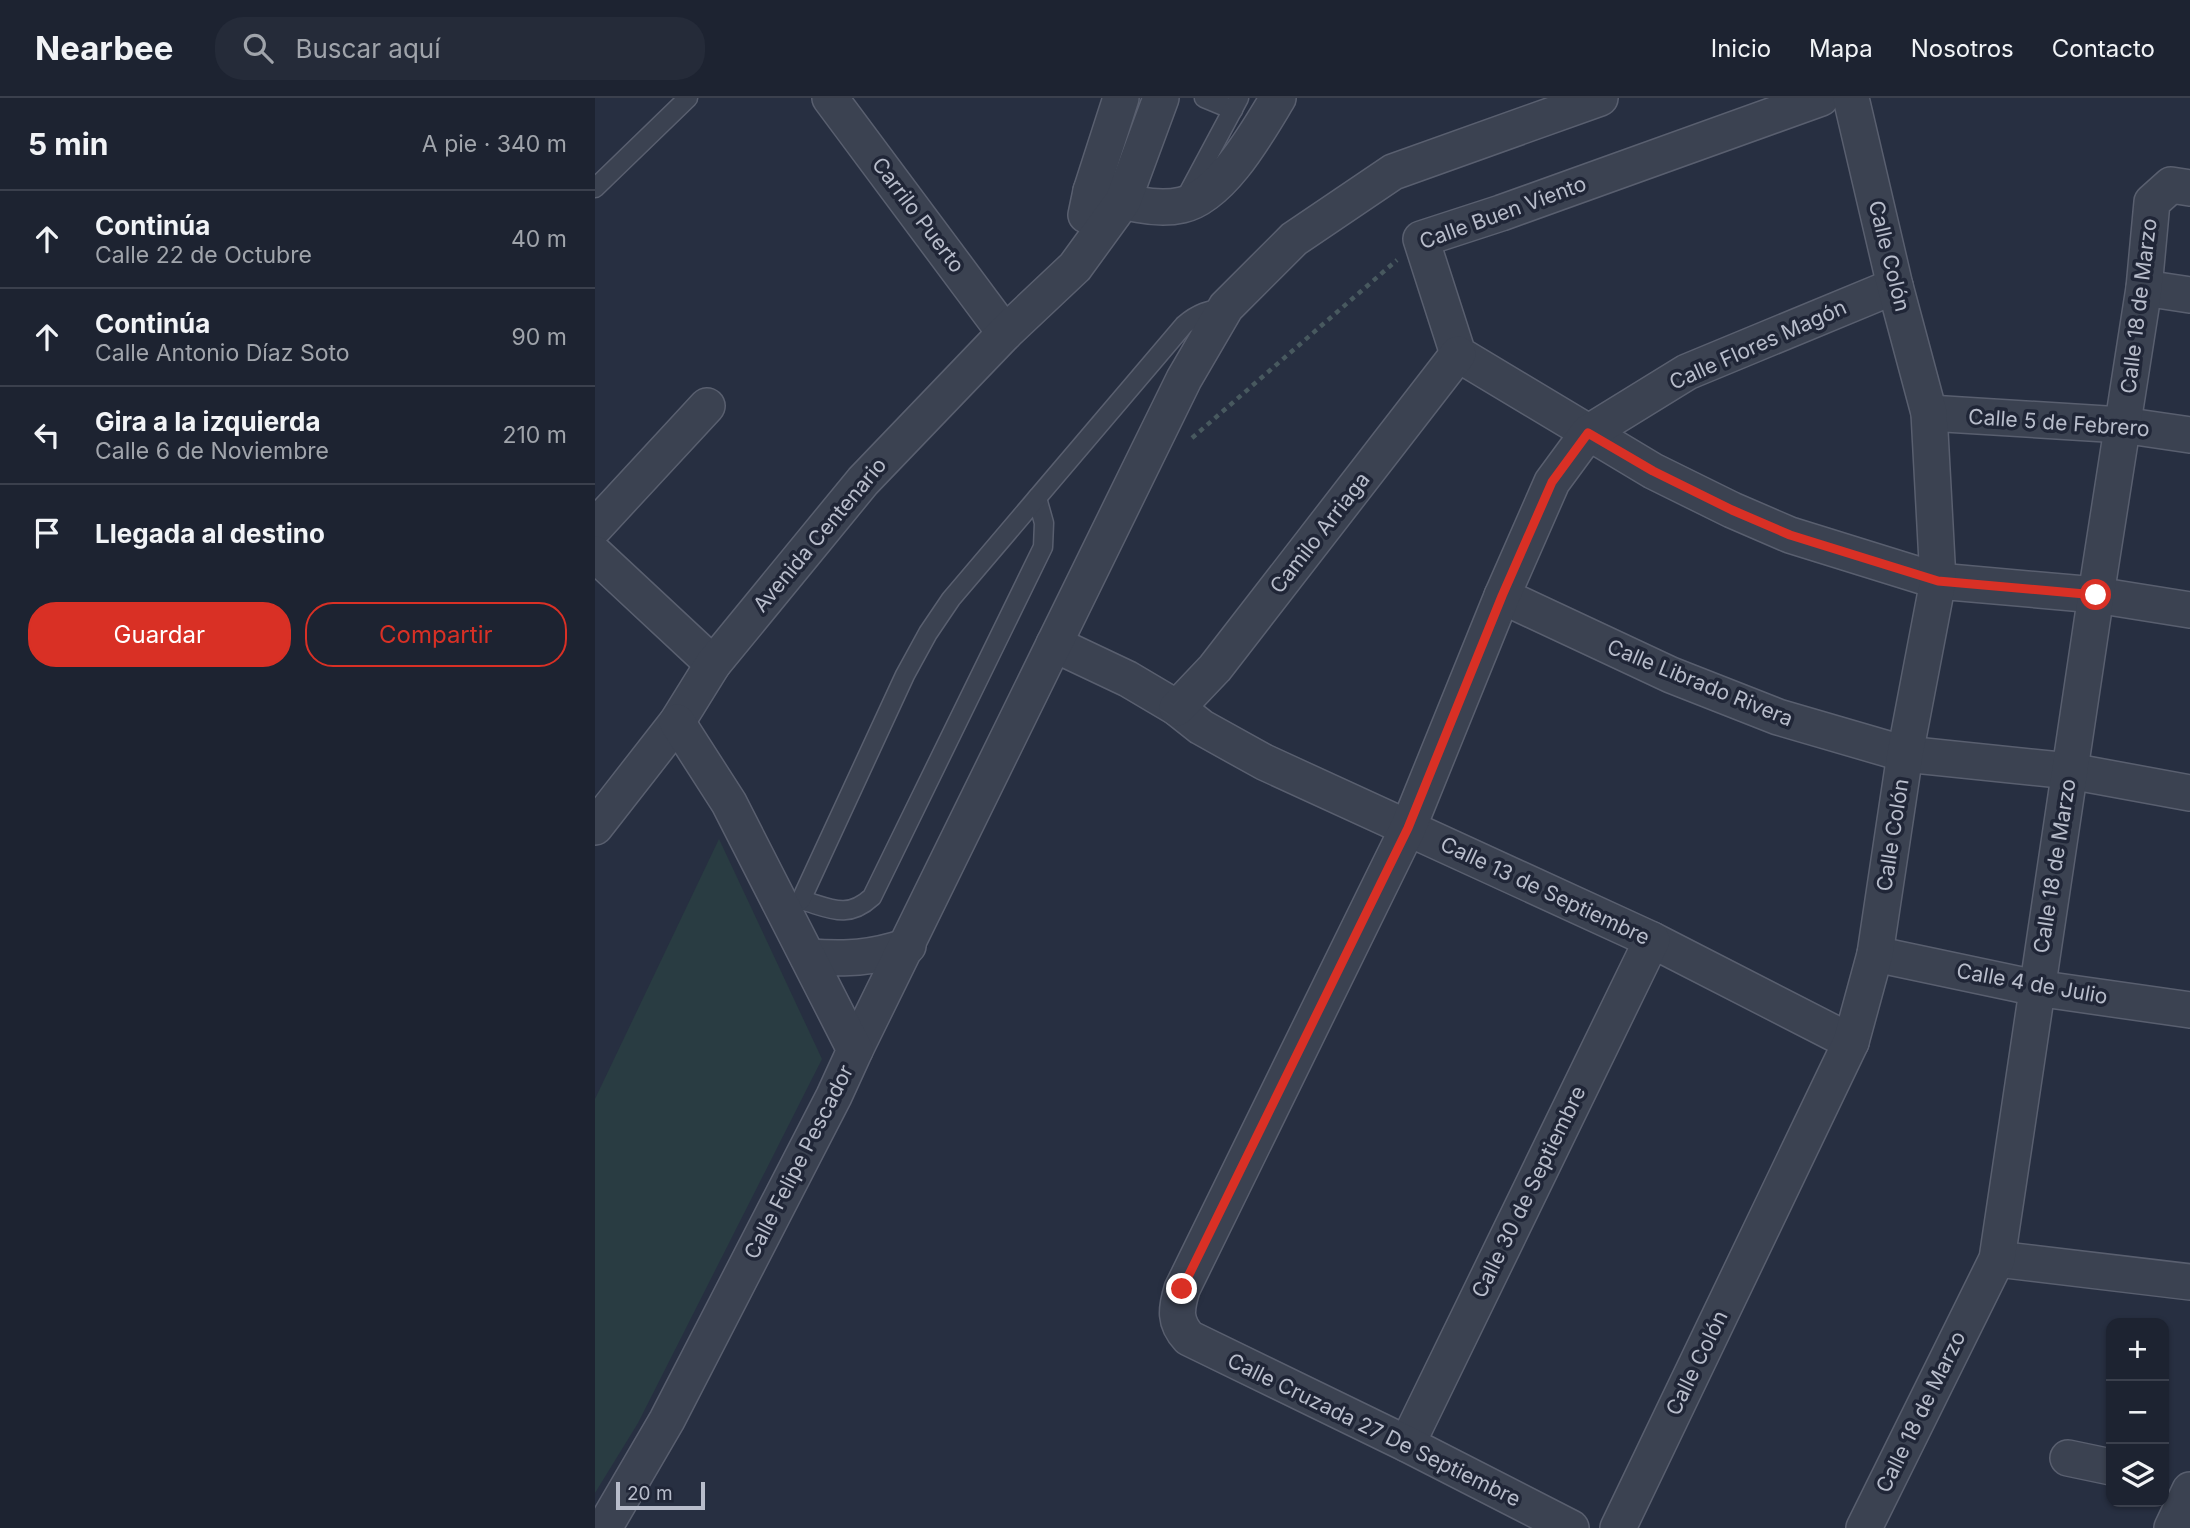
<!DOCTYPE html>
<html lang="es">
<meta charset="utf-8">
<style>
body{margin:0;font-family:Inter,sans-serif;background:#252b39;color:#f1f3f6}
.controls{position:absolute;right:21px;bottom:21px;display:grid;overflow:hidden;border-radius:14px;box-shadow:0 2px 5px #0004}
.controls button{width:63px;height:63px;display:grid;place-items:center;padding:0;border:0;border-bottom:2px solid #3b404d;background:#1d2331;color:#f1f3f6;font:35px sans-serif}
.scale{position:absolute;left:21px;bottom:18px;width:89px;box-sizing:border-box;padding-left:7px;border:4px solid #b8bdcb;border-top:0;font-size:19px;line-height:24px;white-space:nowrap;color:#b8bdcb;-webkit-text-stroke:5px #202637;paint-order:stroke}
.stop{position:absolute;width:21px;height:21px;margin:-16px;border:5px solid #d93025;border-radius:50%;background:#fff}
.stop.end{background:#d93025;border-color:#fff;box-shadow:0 2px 7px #0008}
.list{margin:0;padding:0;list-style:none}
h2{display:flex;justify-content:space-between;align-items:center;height:91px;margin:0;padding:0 28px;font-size:30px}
h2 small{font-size:23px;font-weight:400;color:#a0a4ab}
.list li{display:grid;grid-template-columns:46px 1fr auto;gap:21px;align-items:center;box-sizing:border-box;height:98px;padding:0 28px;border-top:2px solid #3b404d}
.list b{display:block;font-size:26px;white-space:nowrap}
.list p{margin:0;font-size:23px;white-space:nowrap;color:#a0a4ab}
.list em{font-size:23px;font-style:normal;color:#a0a4ab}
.actions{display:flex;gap:14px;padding:21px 28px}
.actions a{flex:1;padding:16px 0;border:2px solid #d93025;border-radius:28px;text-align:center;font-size:24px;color:#d93025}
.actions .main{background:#d93025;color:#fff}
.icon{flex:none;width:38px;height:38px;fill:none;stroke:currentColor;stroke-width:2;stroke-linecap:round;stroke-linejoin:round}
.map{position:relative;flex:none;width:1595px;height:1430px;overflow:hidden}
header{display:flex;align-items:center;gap:42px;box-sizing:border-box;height:98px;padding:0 35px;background:#1d2331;border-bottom:2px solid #3b404d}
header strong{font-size:33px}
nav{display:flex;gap:38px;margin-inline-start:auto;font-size:24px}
.search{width:490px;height:63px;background:#252b39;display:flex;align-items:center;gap:18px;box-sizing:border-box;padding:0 24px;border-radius:28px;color:#a0a4ab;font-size:26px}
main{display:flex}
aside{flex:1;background:#1d2331}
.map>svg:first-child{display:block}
.green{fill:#293c42}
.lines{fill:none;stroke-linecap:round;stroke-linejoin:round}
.lane-casing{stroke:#595f6f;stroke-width:21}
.street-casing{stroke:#595f6f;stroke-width:38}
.path{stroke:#48595f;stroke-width:4.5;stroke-dasharray:5 5;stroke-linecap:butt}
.lane{stroke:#3b4251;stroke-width:18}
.street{stroke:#3b4251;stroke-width:35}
.route{stroke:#d93025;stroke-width:9}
.labels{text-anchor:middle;stroke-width:7;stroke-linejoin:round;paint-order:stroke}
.street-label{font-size:21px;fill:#b8bdcb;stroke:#202637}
</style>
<header>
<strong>Nearbee</strong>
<div class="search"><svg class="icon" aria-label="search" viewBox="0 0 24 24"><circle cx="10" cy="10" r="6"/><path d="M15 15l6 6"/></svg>Buscar aquí</div>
<nav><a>Inicio</a><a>Mapa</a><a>Nosotros</a><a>Contacto</a></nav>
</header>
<main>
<aside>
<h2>5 min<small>A pie · 340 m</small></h2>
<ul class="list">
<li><svg class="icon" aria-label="ahead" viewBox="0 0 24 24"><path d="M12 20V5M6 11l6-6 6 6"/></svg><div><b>Continúa</b><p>Calle 22 de Octubre</p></div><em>40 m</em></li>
<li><svg class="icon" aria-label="ahead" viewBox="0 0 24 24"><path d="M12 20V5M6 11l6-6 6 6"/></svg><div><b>Continúa</b><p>Calle Antonio Díaz Soto</p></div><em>90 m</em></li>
<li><svg class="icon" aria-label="left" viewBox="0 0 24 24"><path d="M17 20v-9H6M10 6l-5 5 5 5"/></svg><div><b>Gira a la izquierda</b><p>Calle 6 de Noviembre</p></div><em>210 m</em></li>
<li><svg class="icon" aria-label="arrive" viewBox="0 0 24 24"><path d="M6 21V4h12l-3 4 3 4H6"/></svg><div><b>Llegada al destino</b></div></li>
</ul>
<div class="actions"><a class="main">Guardar</a><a>Compartir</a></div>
</aside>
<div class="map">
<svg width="1595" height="1430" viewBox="0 0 1595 1430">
<rect width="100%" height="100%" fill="#272f41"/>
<polygon class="green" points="124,741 227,961 43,1325 0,1395 0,1001"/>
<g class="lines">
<g class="lane-casing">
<g id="lane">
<polyline points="609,0 638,12"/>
<polyline points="0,90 93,0"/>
<polyline points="590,101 644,0"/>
<path d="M206,802C235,810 252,822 277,799L448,449L449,425L442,400"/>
<path d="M190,815L206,802L310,577L333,535L356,501L589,227C603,215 614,212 631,209"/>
</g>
</g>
<g class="street-casing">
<g id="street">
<polyline points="235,0 410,235"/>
<polyline points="1226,0 906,115 826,141 863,256 1058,373 1137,412 1195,437 1343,483 1501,497 1595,512"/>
<path d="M496,93C524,102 557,114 587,107C627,98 663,33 683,0"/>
<polyline points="491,117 496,93 526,0"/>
<polyline points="1549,190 1595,197"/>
<polyline points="1334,315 1527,327 1595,337"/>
<polyline points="0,429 112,308"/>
<polyline points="0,456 118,566"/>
<polyline points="907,498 1076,577 1183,619 1310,656 1475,673 1595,695"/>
<polyline points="459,546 533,581 582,610 606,629 669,664 1057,842 1256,944"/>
<polyline points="582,610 620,570 863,256"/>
<polyline points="0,729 82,624 118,566 268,383 410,235 480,169 528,103 566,0"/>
<polyline points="1280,856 1441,890 1595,912"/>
<path d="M213,859C252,861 275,861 313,848"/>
<polyline points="260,952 589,281 631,209 699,141 798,74 1005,0"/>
<polyline points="1402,1161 1595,1184"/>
<polyline points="812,1346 1057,842"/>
<polyline points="1473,1360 1516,1369"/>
<polyline points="9,1430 72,1322 239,998 260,952 134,705 82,624"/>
<path d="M976,1430L812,1346L594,1240C579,1224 581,1211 587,1191L813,730L907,498L957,384L993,335L1092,274L1300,188"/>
<polyline points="1023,1430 1256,944 1280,856 1310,656 1343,483 1334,315 1300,188 1256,0"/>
<polyline points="1269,1430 1402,1161 1501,497 1549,190 1557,104 1576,87 1595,90"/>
<polyline points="1577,1430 1595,1392"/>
</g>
</g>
<polyline class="path" points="597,340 802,162"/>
<use href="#lane" class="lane"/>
<use href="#street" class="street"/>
</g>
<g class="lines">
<polyline class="route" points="587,1191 813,730 907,498 957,384 993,335 1058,373 1137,412 1195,437 1343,483 1501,497"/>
</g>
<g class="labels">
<g class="street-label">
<text transform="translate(908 115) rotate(-20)" y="7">Calle Buen Viento</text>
<text transform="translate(323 117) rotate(53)" y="7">Carrilo Puerto</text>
<text transform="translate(1294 158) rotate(76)" y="7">Calle Colón</text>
<text transform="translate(1544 208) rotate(-83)" y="7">Calle 18 de Marzo</text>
<text transform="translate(1163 247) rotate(-24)" y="7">Calle Flores Magón</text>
<text transform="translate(1464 325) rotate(4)" y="7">Calle 5 de Febrero</text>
<text transform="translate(725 435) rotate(-52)" y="7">Camilo Arriaga</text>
<text transform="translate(225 437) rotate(-50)" y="7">Avenida Centenario</text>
<text transform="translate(1105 585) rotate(22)" y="7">Calle Librado Rivera</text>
<text transform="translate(1298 737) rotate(-81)" y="7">Calle Colón</text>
<text transform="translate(1460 768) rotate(-81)" y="7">Calle 18 de Marzo</text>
<text transform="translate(950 793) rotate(25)" y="7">Calle 13 de Septiembre</text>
<text transform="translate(1437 886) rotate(10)" y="7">Calle 4 de Julio</text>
<text transform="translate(204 1064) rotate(-63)" y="7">Calle Felipe Pescador</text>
<text transform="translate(934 1094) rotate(-64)" y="7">Calle 30 de Septiembre</text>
<text transform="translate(1102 1265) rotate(-64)" y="7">Calle Colón</text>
<text transform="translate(1326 1314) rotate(-64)" y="7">Calle 18 de Marzo</text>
<text transform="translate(779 1332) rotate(26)" y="7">Calle Cruzada 27 De Septiembre</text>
</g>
</g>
</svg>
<div class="controls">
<button>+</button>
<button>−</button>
<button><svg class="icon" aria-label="layers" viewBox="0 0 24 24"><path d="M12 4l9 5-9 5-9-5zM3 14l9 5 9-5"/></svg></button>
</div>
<div class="scale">20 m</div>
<div class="stop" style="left:1501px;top:497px"></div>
<div class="stop end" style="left:587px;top:1191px"></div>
</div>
</main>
